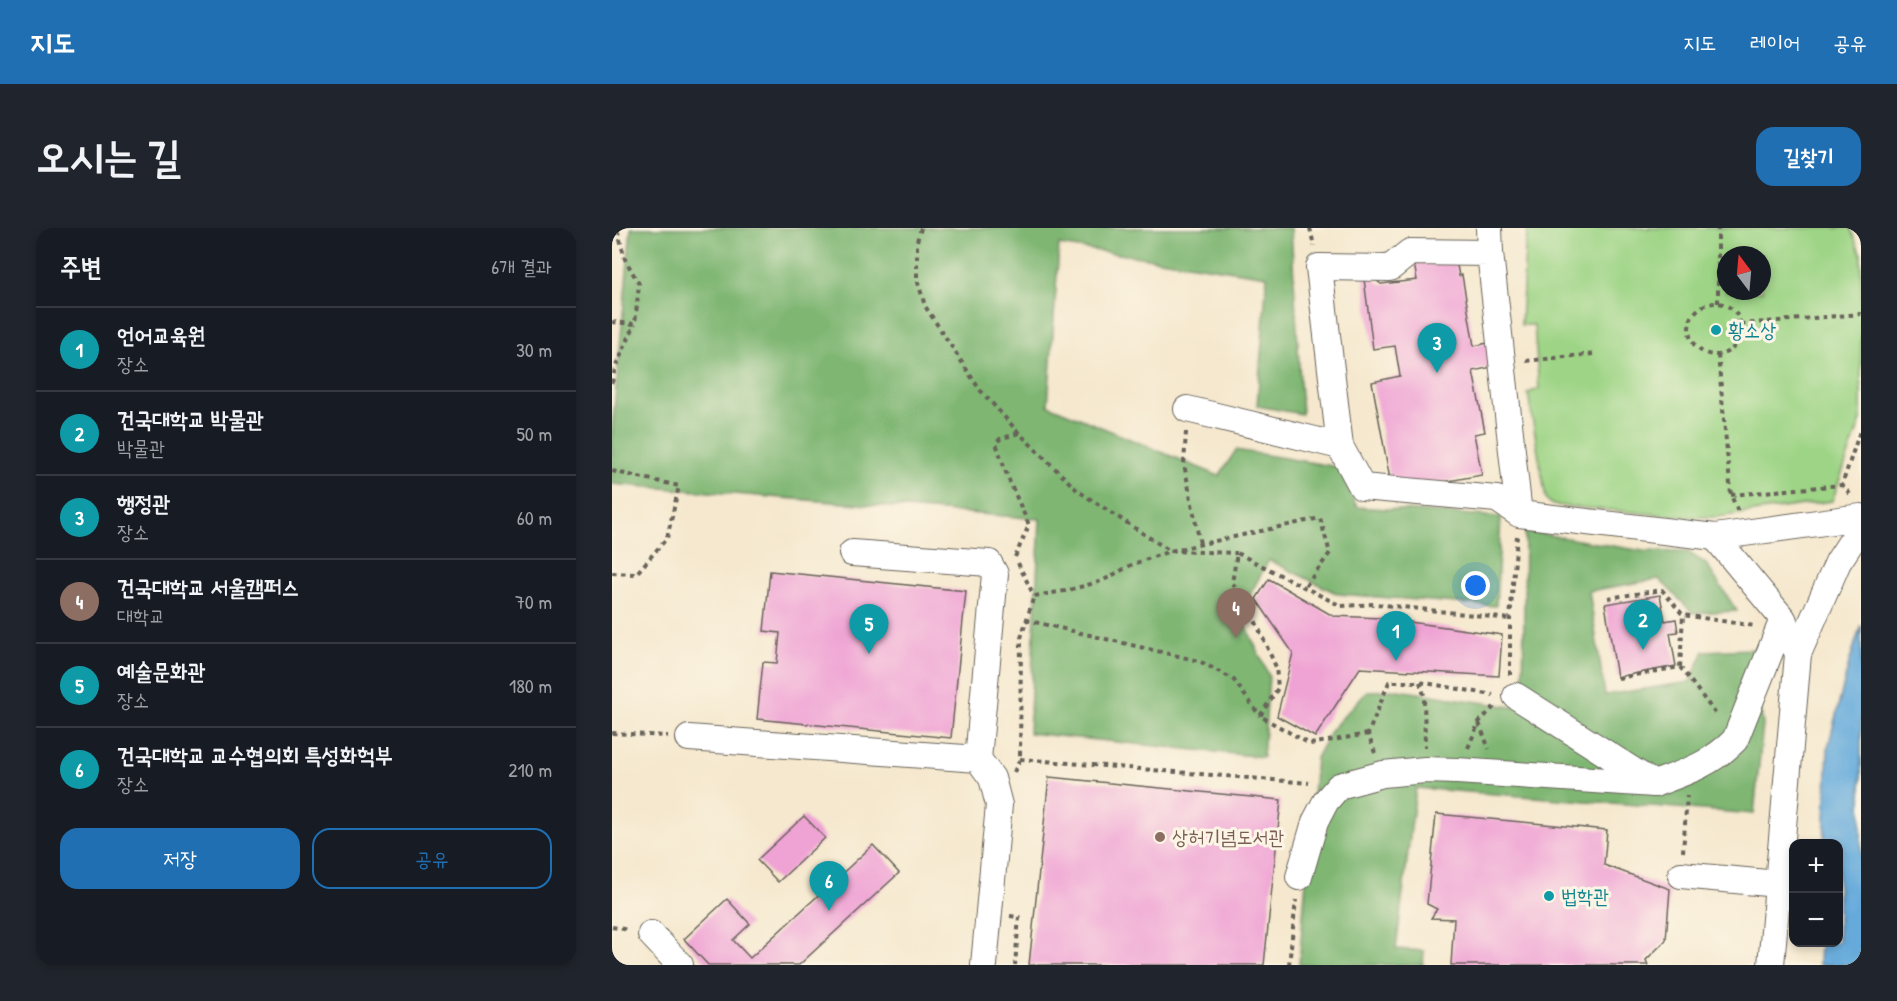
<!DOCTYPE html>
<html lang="ko">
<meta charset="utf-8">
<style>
body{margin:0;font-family:"Patrick Hand","Poor Story",sans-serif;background:#20242c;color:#f1f3f6}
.controls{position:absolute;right:18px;bottom:18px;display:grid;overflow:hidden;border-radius:12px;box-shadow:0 3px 9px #0003}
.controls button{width:54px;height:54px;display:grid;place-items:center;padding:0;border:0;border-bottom:2px solid #363941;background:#171b24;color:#f1f3f6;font:30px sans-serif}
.compass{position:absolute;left:1105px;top:18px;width:54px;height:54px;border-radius:50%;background:#171b24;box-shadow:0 3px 9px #0003;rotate:344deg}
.you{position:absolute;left:864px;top:358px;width:21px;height:21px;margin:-15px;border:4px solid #fff;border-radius:50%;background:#1a73e8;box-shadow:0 0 0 9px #1a73e833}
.badge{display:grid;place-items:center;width:39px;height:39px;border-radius:50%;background:#1f6fb2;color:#fff;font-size:20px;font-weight:700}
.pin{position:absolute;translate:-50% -50px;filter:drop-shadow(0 2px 3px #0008)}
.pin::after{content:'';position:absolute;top:32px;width:21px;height:18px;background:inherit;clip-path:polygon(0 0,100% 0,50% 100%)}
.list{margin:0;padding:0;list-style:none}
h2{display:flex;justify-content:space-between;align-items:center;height:78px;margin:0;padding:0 24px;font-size:26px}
h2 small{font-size:20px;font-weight:400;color:#9ea1a6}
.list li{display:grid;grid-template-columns:39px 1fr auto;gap:18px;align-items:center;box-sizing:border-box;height:84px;padding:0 24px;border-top:2px solid #363941}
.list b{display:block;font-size:22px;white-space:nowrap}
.list p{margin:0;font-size:20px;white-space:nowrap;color:#9ea1a6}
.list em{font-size:20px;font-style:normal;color:#9ea1a6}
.actions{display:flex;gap:12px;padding:18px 24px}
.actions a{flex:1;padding:14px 0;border:2px solid #1f6fb2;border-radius:18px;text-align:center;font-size:21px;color:#1f6fb2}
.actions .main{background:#1f6fb2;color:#fff}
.map{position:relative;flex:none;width:1249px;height:737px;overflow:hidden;border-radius:18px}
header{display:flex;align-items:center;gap:36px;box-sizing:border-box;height:84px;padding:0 30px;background:#1f6fb2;color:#fff}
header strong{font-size:28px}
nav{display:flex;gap:33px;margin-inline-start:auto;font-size:21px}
.intro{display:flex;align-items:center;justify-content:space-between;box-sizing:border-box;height:144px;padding:0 36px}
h1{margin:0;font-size:42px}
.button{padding:15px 27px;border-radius:18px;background:#1f6fb2;color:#fff;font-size:21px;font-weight:700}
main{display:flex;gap:36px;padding:0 36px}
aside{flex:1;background:#171b24;border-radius:18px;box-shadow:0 3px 9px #0003}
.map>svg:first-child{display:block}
.green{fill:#9dd485;stroke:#5c7850;stroke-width:1.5;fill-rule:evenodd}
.forest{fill:#7eb672;stroke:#4d6947;stroke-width:1.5}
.water{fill:#65aadb;stroke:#40637c;stroke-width:1.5}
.building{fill:#efa3d4}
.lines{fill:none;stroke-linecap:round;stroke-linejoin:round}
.street-casing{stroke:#68635a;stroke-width:28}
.path{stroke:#68635a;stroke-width:4;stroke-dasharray:4.5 4.5;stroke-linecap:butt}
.street{stroke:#fff;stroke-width:26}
.culture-dot{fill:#0f9aa8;stroke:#fcf5e5;stroke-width:2}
.education-dot{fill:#8d6e63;stroke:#fcf5e5;stroke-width:2}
.labels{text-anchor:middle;stroke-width:6;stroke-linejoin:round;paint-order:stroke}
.culture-label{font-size:20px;fill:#0d838f;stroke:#fcf5e5;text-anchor:start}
.education-label{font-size:20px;fill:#785e54;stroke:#fcf5e5;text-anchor:start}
</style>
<header>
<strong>지도</strong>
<nav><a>지도</a><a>레이어</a><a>공유</a></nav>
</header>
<div class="intro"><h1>오시는 길</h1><a class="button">길찾기</a></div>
<main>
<aside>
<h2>주변<small>6개 결과</small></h2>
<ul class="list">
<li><span class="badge" style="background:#0f9aa8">1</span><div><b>언어교육원</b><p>장소</p></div><em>30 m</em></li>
<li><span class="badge" style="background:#0f9aa8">2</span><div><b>건국대학교 박물관</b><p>박물관</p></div><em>50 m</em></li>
<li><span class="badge" style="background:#0f9aa8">3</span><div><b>행정관</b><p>장소</p></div><em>60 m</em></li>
<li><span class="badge" style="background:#8d6e63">4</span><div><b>건국대학교 서울캠퍼스</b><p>대학교</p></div><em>70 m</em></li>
<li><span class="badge" style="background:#0f9aa8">5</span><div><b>예술문화관</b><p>장소</p></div><em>180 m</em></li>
<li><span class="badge" style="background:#0f9aa8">6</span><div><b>건국대학교 교수협의회 특성화헉부</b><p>장소</p></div><em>210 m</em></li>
</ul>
<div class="actions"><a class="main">저장</a><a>공유</a></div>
</aside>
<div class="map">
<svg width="1249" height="737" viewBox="0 0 1249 737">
<rect width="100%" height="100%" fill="#fcf5e5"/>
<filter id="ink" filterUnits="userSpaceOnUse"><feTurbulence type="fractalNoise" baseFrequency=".0167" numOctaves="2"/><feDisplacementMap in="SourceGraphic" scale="12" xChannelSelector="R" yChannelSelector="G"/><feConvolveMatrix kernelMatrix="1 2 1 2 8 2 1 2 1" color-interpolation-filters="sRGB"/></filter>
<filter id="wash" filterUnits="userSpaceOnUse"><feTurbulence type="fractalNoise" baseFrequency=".008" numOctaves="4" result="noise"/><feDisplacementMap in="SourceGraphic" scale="24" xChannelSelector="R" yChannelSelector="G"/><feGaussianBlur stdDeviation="1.35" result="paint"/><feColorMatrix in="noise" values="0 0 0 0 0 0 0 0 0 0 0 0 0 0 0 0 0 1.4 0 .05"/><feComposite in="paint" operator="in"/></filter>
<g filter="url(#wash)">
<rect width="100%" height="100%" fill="#f5e8ce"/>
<path class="green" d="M916,0H1238L1249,26V192L1220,273L1105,289H1075L940,277L934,271L916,165L927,161L922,97H909L913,22ZM1114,27H1150V63H1114Z"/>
<g class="forest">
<polygon points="19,0 679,0 690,186 645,178 655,48 447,17 436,177 607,248 624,222 726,239 745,279 889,289 884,378 726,366 657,332 628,385 657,448 651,529 417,505 428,291 0,256 0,204"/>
<polygon points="913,303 1031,323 1076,324 1094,336 1125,383 1081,385 1047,351 977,363 993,467 1078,454 1092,423 1140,421 1151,497 1142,586 804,560 784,721 812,723 811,737 687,737 704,530 719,502 755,463 786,462 901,479 911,465"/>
</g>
<polygon class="water" points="1249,397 1249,737 1207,737 1208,715 1226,714 1226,616 1212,615 1216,519 1237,435"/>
<g id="blocks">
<g class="building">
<polygon points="813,27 815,37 844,32 847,48 850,47 862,118 880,114 885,138 861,143 873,204 862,206 870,247 792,261 779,257 760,154 788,148 783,118 761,121 751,43 769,56 805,52 801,29"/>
<polygon points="158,343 354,363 339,510 145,491 151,434 165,435 168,405 152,403"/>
<polygon points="657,351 721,388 769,390 890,407 887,448 748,440 703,509 665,488 681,425 644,371"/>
<polygon points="1048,367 1053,393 1064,391 1066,404 1058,405 1064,438 1005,449 993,376"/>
<polygon points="437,549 669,572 652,737 417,737"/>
<polygon points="824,586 995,602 992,637 1058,661 1054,712 1034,732 1036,737 839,737 842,691 819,690 825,681 815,676"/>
<polygon points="192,588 213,610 166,654 145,632"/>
<polygon points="261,617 287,645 187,737 96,737 72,711 115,671 138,696 121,712 138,730"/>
</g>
</g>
</g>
<g filter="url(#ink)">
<use href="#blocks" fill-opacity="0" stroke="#68635a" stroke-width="1.5"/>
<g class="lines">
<g class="street-casing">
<g id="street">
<polyline points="877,0 878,25"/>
<polyline points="575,181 728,218"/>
<polyline points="907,286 885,271 750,259 728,218 707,39 778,40 798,24 878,25 907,286 1103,309"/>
<polyline points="240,325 377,335 383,346 366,531"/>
<polyline points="1171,391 1103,309 1249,289"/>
<polyline points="77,510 366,531 380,550 387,577 372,737"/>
<path d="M1042,556C1074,544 1098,537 1123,512L1171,391L1186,426"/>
<polyline points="1069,647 1166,656"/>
<polyline points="687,649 703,594 714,573 727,558 771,546 813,542 845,543 1042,556 904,468"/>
<polyline points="39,706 68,737"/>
<polyline points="1159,737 1186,426 1226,334 1249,299"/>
</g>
</g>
<g class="path">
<polyline points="309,0 305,13 305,51 313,78 368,162 407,205 466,263 558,323 708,290 718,325 693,359"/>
<polyline points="698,0 702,18"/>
<circle cx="1103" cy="101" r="26"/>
<polyline points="1106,75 1106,0"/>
<polyline points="0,94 23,96 27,56 13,31 5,0"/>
<polyline points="1129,96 1249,86"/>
<polyline points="1106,127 1119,267 1126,284"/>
<polyline points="914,133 981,126"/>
<polyline points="0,155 3,140 23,96"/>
<polyline points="574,204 572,236 588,316"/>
<polyline points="0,243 67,258 55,310 24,346 0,345"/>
<polyline points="1238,266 1230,257 1249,200"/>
<polyline points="1119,267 1230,257"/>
<polyline points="403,329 417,297 396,250 384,215 388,211 407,205"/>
<polyline points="406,335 422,368"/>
<polyline points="996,370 1050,362 1071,387 1143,398"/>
<polyline points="414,392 587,433 621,451 648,488"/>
<polyline points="1068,439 1106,489"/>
<polyline points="898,447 898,391 905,308"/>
<polyline points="1006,450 1068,439 1071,387"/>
<polyline points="808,454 812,467 813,519"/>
<polyline points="867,495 877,521"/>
<polyline points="0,505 56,508"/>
<polyline points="756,506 698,516 648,488 666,460 664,439 633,370 620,355 625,325 729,378 763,376 898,391"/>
<polyline points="856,520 867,494 884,477"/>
<polyline points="763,525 756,506 777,454 808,454 881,467"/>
<polyline points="408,531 697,555"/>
<polyline points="402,544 408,531 409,410 422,368 453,363 490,353 521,336 558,323 625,325"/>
<polyline points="1071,624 1075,568"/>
<polyline points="398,688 407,689 403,737"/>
<polyline points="0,699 17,702"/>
<polyline points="677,737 684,672"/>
</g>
<use href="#street" class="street"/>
</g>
</g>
<g class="culture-dot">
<circle cx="1104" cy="102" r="6"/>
<circle cx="937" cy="668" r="6"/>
</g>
<circle class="education-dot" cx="548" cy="609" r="6"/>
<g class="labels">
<g class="culture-label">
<text x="1116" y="109">황소상</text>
<text x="949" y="675">법학관</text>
</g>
<g class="education-label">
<text x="560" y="616">상허기념도서관</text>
</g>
</g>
</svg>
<div class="controls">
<button>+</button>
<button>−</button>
</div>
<svg class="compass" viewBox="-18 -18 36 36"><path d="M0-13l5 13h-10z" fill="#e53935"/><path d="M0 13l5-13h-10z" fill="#9ea1a6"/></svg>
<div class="you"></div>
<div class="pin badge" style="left:784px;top:433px;background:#0f9aa8">1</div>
<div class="pin badge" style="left:1031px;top:422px;background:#0f9aa8">2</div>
<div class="pin badge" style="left:825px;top:145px;background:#0f9aa8">3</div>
<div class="pin badge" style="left:624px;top:410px;background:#8d6e63">4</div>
<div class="pin badge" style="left:257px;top:426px;background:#0f9aa8">5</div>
<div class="pin badge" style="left:217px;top:683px;background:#0f9aa8">6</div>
</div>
</main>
